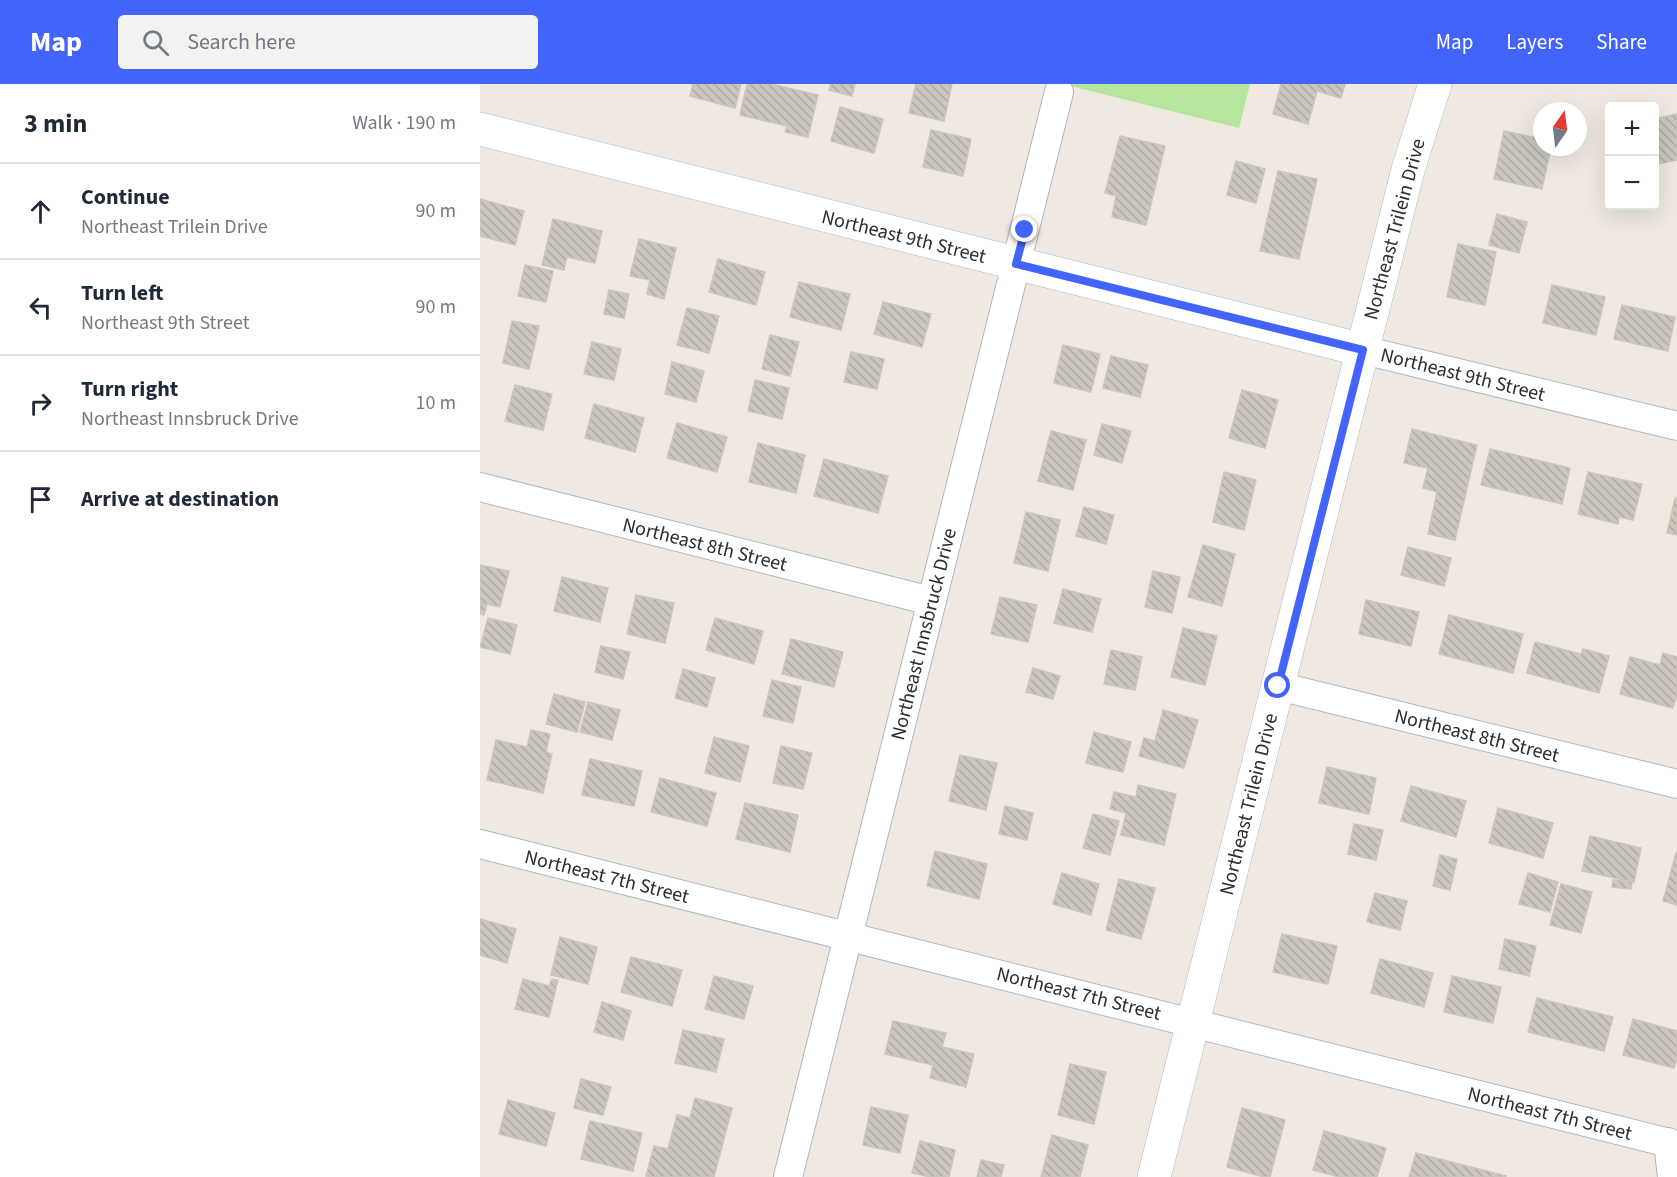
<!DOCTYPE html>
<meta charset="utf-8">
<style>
body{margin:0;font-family:"Source Sans 3",sans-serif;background:#f2f2f3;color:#1f2937}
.controls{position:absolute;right:18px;top:18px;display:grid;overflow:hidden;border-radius:6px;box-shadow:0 6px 24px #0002}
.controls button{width:54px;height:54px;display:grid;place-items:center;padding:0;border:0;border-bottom:2px solid #e0e1e3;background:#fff;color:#1f2937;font:30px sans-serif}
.compass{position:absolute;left:1053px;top:18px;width:54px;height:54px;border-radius:50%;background:#fff;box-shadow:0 6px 24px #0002;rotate:14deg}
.stop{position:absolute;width:18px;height:18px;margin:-14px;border:4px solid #4264fb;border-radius:50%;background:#fff}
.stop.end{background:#4264fb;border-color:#fff;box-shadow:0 2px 6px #0008}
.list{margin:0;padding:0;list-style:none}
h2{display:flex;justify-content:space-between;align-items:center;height:78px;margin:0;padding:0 24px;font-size:26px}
h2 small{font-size:20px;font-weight:400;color:#747a83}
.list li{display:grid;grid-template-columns:39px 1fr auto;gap:18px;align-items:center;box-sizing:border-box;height:96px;padding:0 24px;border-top:2px solid #e0e1e3}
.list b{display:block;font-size:22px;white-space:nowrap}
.list p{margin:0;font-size:20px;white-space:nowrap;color:#747a83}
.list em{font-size:20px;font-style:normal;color:#747a83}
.icon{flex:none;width:33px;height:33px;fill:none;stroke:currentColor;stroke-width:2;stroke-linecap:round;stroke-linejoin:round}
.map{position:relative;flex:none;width:1197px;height:1093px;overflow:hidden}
header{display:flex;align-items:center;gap:36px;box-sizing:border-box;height:84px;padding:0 30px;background:#4264fb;color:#fff}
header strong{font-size:28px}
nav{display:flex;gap:33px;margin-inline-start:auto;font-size:21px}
.search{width:420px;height:54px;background:#f2f2f3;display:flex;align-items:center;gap:15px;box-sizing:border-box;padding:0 21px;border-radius:6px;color:#747a83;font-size:22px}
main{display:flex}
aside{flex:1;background:#fff}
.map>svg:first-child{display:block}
.park{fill:#b6e59e}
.building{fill:url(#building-back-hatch);stroke:#cbc5ba;stroke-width:1.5}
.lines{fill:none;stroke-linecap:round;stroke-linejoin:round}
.street-casing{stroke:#b4b7c1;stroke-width:30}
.secondary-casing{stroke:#b4b7c1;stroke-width:34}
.street{stroke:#fff;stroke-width:28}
.secondary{stroke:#fff;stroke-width:33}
.route{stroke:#4264fb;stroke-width:8}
.labels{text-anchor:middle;stroke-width:4.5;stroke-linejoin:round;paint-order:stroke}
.street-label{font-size:20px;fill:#2e2e2e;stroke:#fff}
</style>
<header>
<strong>Map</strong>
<div class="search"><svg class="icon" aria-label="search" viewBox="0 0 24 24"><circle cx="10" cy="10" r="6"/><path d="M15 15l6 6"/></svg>Search here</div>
<nav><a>Map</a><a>Layers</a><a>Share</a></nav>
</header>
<main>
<aside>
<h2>3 min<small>Walk · 190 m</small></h2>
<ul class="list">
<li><svg class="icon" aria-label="ahead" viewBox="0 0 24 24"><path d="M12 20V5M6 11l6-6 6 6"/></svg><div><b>Continue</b><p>Northeast Trilein Drive</p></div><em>90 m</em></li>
<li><svg class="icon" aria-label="left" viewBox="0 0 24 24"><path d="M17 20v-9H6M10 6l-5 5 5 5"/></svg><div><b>Turn left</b><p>Northeast 9th Street</p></div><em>90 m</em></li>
<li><svg class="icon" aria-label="right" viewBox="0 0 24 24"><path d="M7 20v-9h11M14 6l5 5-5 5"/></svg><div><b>Turn right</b><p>Northeast Innsbruck Drive</p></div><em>10 m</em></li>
<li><svg class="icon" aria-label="arrive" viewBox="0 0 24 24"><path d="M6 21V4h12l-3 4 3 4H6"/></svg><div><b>Arrive at destination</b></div></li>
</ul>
</aside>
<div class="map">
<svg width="1197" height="1093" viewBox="0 0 1197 1093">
<defs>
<pattern id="building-back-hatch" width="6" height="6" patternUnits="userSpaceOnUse" patternTransform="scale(1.5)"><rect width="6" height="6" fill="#cbc7bf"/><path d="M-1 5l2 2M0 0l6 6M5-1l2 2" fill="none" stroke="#afaba4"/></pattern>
</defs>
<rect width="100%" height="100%" fill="#efe9e1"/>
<polygon class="park" points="582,0 770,0 759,44"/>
<g class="building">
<polygon points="213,0 261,0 255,24 210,12"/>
<polygon points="267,0 291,0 338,11 328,53 305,48 307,42 260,31"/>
<polygon points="351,0 375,0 372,12 349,6"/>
<polygon points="436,0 472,0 464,37 429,29"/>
<polygon points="801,0 865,0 861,14 837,7 828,40 793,30"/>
<polygon points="360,23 403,35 394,69 351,57"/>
<polygon points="1197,30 1197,76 1174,81 1174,35"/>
<polygon points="451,46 491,55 483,92 443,83"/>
<polygon points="1024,47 1062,55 1062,63 1071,63 1062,105 1014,95"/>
<polygon points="640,52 685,62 666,141 632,133 636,112 625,109"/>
<polygon points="756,77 785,85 776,119 747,111"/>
<polygon points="798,87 837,95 819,175 780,167"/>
<polygon points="0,115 44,127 35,161 0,152"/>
<polygon points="1017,130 1047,138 1039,169 1009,161"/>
<polygon points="73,135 122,147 115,179 87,173 84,186 62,181"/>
<polygon points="159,155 196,164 184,215 167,210 170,196 150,192"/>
<polygon points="978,160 1016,168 1005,221 967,213"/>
<polygon points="238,175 285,188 276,221 229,208"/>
<polygon points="45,181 73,187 66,218 38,212"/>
<polygon points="319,198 370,210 361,246 310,233"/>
<polygon points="1072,201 1125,213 1116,251 1063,239"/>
<polygon points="129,206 149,210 144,234 124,230"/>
<polygon points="403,218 451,230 442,263 394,250"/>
<polygon points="1142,221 1195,233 1188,267 1134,255"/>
<polygon points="207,224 239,232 229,269 197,261"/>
<polygon points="32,237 59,242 49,285 23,279"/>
<polygon points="290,251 319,258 310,292 282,285"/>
<polygon points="112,258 141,265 134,296 104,290"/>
<polygon points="583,261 620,270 611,308 574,299"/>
<polygon points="371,268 404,275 397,305 364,298"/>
<polygon points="631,272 668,281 660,313 623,304"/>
<polygon points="192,278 224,287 216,318 185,310"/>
<polygon points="275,296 309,304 302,335 268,327"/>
<polygon points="35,301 72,310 63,346 25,337"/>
<polygon points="762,306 798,316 785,364 749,354"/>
<polygon points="114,320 164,334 155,368 105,354"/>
<polygon points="197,339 247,353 237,388 187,374"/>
<polygon points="622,340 651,347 642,379 614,371"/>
<polygon points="932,345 997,361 975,456 948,450 957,408 943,404 948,384 924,379"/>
<polygon points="571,347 606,356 593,406 558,397"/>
<polygon points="278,359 325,371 316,409 269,398"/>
<polygon points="1010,365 1090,384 1082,420 1001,401"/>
<polygon points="344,375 408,392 398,429 334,412"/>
<polygon points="744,388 776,396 764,446 733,438"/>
<polygon points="1108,388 1162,400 1153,436 1139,433 1138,440 1098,430"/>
<polygon points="1195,414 1197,414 1197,451 1187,449"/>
<polygon points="604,423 634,431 626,460 596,452"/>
<polygon points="546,428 580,436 568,487 534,479"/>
<polygon points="723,461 755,470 742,522 708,513"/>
<polygon points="928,463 971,474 964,502 921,491"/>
<polygon points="0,481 29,487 20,523 7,520 4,531 0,530"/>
<polygon points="673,487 700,493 692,529 665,523"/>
<polygon points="82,493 128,504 120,538 74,527"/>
<polygon points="583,505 621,515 612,548 574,539"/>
<polygon points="156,511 194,519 185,559 147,550"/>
<polygon points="520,513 557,521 548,558 511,550"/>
<polygon points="886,516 939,528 931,562 879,550"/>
<polygon points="969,531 1043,550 1033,589 959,570"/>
<polygon points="8,534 37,541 30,570 0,563"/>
<polygon points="235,534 283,547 274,580 226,566"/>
<polygon points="703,544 737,552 725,601 691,593"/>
<polygon points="311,555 363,568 354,603 302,590"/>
<polygon points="1055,558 1101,570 1103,565 1129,572 1119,609 1047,589"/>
<polygon points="121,562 150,568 143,595 115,588"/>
<polygon points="631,566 662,573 655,606 624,600"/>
<polygon points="1183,569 1197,573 1197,610 1193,624 1140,610 1150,573 1180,581"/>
<polygon points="553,584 580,592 573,615 546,608"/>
<polygon points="203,585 235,594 227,623 195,614"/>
<polygon points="292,596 321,603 313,639 283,632"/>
<polygon points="74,610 105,618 97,648 66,640"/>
<polygon points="108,618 140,626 132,656 100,648"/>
<polygon points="683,626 718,636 704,684 659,672 664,654 675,657"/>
<polygon points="51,646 70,650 66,668 72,670 63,709 7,696 16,656 47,663"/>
<polygon points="614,648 651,658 643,688 606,679"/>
<polygon points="234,653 269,662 260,698 225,689"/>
<polygon points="301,662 332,669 323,705 293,699"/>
<polygon points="480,671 517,679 506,726 469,717"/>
<polygon points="110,675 162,687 154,722 102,711"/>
<polygon points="847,683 896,694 889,730 839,719"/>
<polygon points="180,694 236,709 227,742 171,728"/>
<polygon points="658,701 696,710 684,761 641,751 646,729 630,725 634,708 656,713"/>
<polygon points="931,702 986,717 976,753 921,737"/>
<polygon points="265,719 318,731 310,768 256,755"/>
<polygon points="525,722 553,729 547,756 519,750"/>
<polygon points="1018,724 1073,739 1063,774 1009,759"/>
<polygon points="613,730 639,737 630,771 603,764"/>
<polygon points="874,740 903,746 896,776 868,770"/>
<polygon points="1110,752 1161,764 1154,798 1102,787"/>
<polygon points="455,767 507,780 499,815 447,802"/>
<polygon points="1196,769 1197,769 1197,821 1183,817"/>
<polygon points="960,771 977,775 970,806 953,802"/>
<polygon points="582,789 619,800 611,831 573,820"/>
<polygon points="1048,789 1078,798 1070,828 1039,820"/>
<polygon points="639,795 675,804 661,855 626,846"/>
<polygon points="1133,796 1152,798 1151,805 1132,803"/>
<polygon points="1081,800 1112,808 1101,849 1070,841"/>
<polygon points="895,809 927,817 920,846 887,838"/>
<polygon points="0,835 36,845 27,879 0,871"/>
<polygon points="802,850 857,862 848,900 793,888"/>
<polygon points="80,853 117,863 108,900 71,891"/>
<polygon points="1025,855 1056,862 1049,892 1019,885"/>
<polygon points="151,873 202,886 192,922 141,908"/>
<polygon points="900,875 953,889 944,923 891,909"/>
<polygon points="234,892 273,902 264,935 225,925"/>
<polygon points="972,892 1021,903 1013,939 964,928"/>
<polygon points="43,895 69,902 72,895 78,896 69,933 35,925"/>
<polygon points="1057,914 1133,933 1124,967 1048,948"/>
<polygon points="122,918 151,927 143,956 114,948"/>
<polygon points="1153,935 1197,947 1197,974 1194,984 1143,971"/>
<polygon points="413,937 466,949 462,963 494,970 486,1003 450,994 453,981 405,970"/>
<polygon points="203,946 244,955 236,988 195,979"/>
<polygon points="590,980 626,988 614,1040 578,1031"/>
<polygon points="101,995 131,1003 123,1031 94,1024"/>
<polygon points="215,1014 252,1024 234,1093 171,1093 166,1092 174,1062 188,1065 197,1031 210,1034"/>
<polygon points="28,1016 75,1029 66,1062 19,1050"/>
<polygon points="391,1023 428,1031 420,1069 383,1061"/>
<polygon points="762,1024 805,1036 790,1093 784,1093 747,1083"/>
<polygon points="110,1037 162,1049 153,1087 101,1075"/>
<polygon points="844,1047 906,1064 897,1093 859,1093 833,1086"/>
<polygon points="572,1051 608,1061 600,1093 561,1093"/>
<polygon points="440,1057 475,1066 469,1093 450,1093 432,1089"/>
<polygon points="936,1069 1026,1092 1025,1093 929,1093"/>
<polygon points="501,1076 524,1081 521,1093 497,1093"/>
</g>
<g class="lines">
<g class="street-casing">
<g id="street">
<polyline points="883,266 1197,342"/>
<polyline points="0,403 451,517"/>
<polyline points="798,602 1197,700"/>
<polyline points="0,760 1197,1061"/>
<polyline points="1188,1058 1192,1093"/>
<polyline points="308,1093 579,8"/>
</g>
</g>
<g class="secondary-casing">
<g id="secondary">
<polyline points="0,45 883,266"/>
<polyline points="674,1093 928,86 955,0"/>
</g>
</g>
<use href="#street" class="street"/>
<use href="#secondary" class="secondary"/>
</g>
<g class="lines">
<polyline class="route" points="545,146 536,180 883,266 798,602"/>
</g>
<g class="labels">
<g class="street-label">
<text transform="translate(914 145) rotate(-75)" y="7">Northeast Trilein Drive</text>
<text transform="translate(424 152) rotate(14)" y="7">Northeast 9th Street</text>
<text transform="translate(983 290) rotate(14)" y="7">Northeast 9th Street</text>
<text transform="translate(225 460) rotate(14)" y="7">Northeast 8th Street</text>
<text transform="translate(443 550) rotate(-76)" y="7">Northeast Innsbruck Drive</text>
<text transform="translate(997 651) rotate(14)" y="7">Northeast 8th Street</text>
<text transform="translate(768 720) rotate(-76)" y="7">Northeast Trilein Drive</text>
<text transform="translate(127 792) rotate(14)" y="7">Northeast 7th Street</text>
<text transform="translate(599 909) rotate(14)" y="7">Northeast 7th Street</text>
<text transform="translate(1070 1029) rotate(14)" y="7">Northeast 7th Street</text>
</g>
</g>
</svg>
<div class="controls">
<button>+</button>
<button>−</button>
</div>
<svg class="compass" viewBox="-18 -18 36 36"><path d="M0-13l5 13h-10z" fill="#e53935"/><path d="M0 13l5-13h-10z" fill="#747a83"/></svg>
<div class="stop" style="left:798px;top:602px"></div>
<div class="stop end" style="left:545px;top:146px"></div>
</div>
</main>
